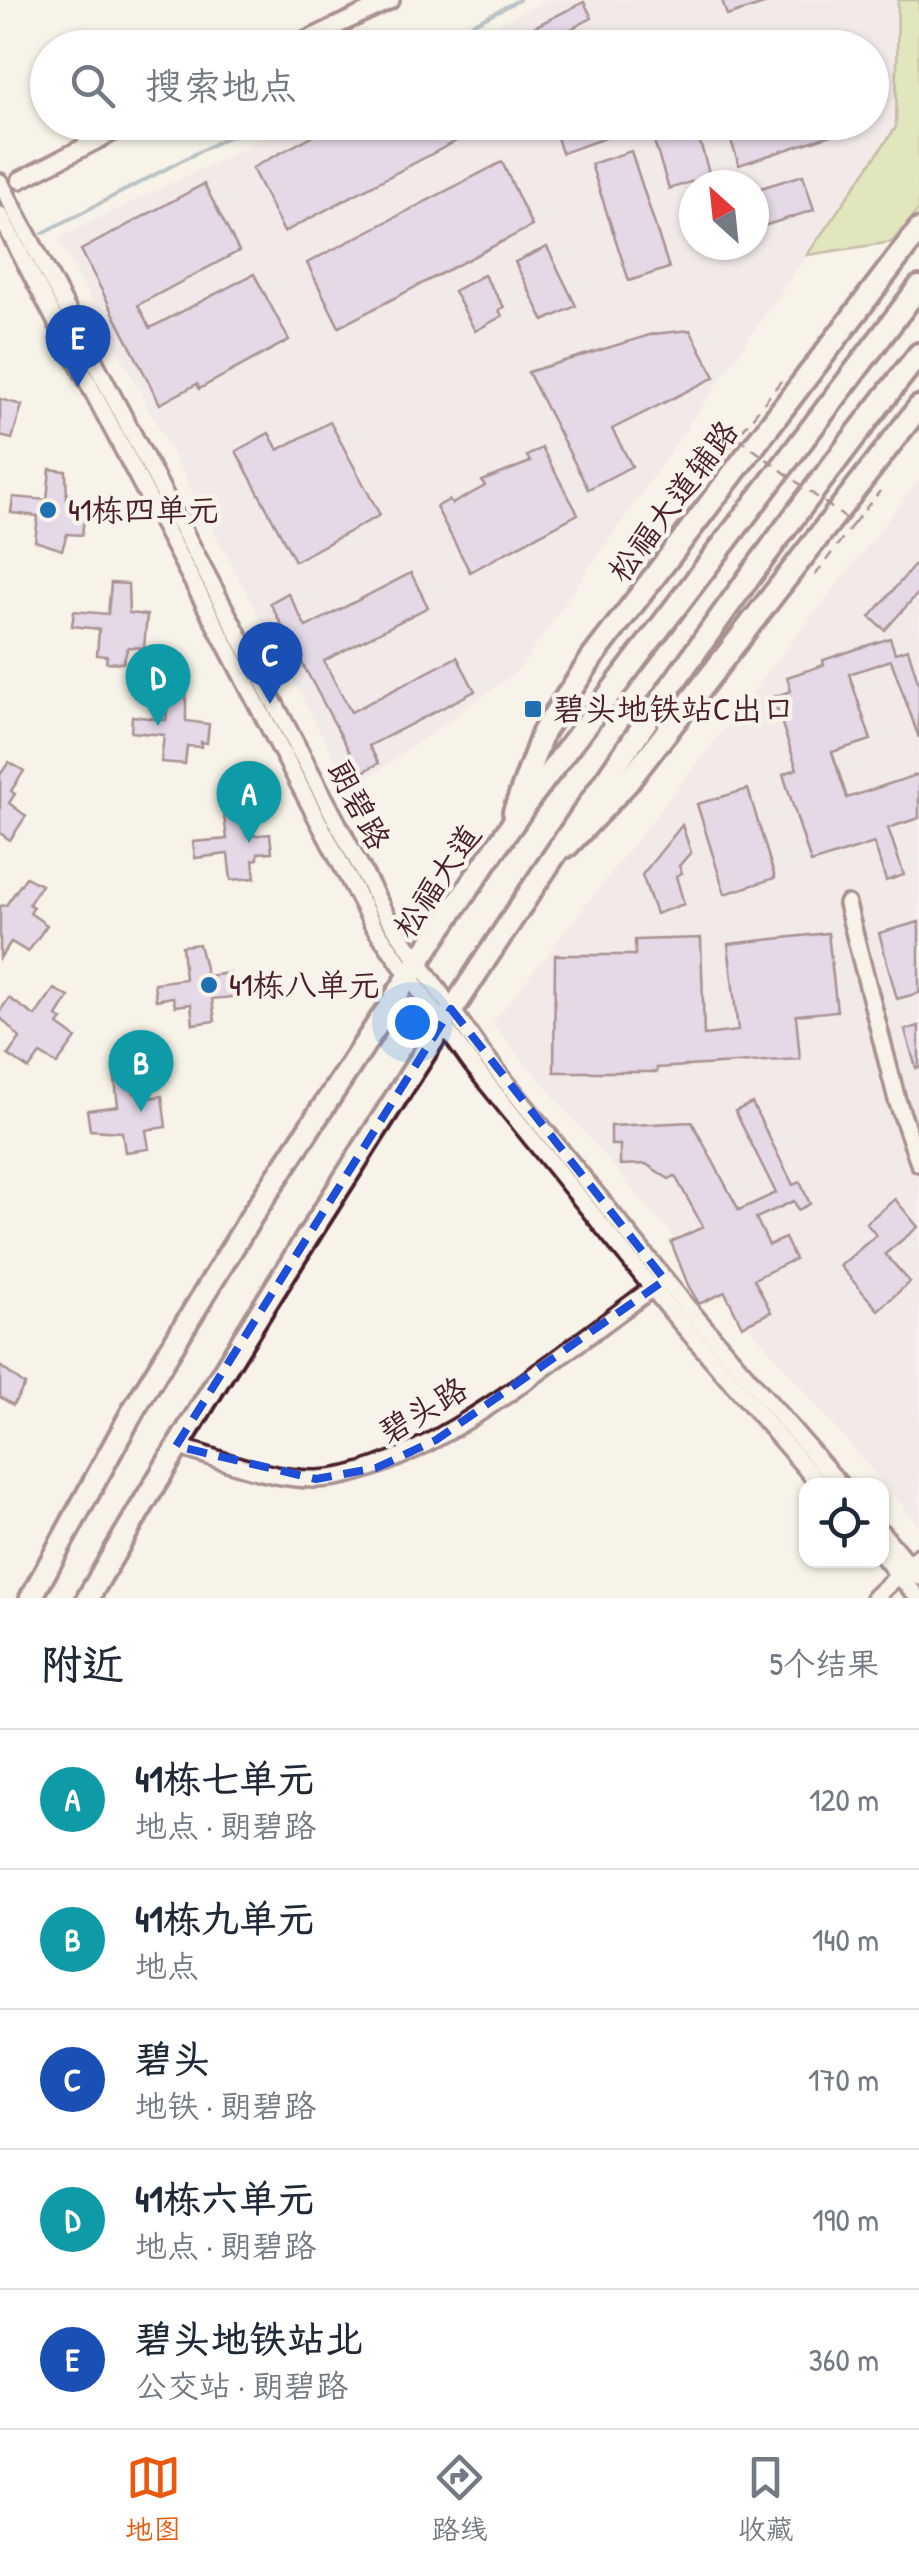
<!DOCTYPE html>
<html lang="zh">
<meta charset="utf-8">
<style>
body{margin:0;font-family:"Patrick Hand","LXGW WenKai TC",sans-serif;background:#f2f2f3;color:#1f2937}
.controls{position:absolute;right:30px;bottom:30px;display:grid;overflow:hidden;border-radius:20px;box-shadow:0 2px 8px #0004}
.controls button{width:90px;height:90px;display:grid;place-items:center;padding:0;border:0;border-bottom:2px solid #e0e1e3;background:#fff;color:#1f2937;font:50px sans-serif}
.compass{position:absolute;left:679px;top:170px;width:90px;height:90px;border-radius:50%;background:#fff;box-shadow:0 2px 8px #0004;rotate:333deg}
.you{position:absolute;left:412px;top:1022px;width:35px;height:35px;margin:-25px;border:8px solid #fff;border-radius:50%;background:#1a73e8;box-shadow:0 0 0 15px #1a73e833}
.badge{display:grid;place-items:center;width:65px;height:65px;border-radius:50%;background:#ea580c;color:#fff;font-size:32px;font-weight:700}
.pin{position:absolute;translate:-50% -82px;filter:drop-shadow(0 2px 5px #0008)}
.pin::after{content:'';position:absolute;top:52px;width:35px;height:30px;background:inherit;clip-path:polygon(0 0,100% 0,50% 100%)}
.list{margin:0;padding:0;list-style:none}
h2{display:flex;justify-content:space-between;align-items:center;height:130px;margin:0;padding:0 40px;font-size:42px}
h2 small{font-size:32px;font-weight:400;color:#747a83}
.list li{display:grid;grid-template-columns:65px 1fr auto;gap:30px;align-items:center;box-sizing:border-box;height:140px;padding:0 40px;border-top:2px solid #e0e1e3}
.list b{display:block;font-size:38px;white-space:nowrap}
.list p{margin:0;font-size:32px;white-space:nowrap;color:#747a83}
.list em{font-size:32px;font-style:normal;color:#747a83}
.icon{flex:none;width:55px;height:55px;fill:none;stroke:currentColor;stroke-width:2;stroke-linecap:round;stroke-linejoin:round}
.map{position:relative;flex:none;width:919px;height:1598px;overflow:hidden}
.search{position:absolute;background:#fff;box-shadow:0 2px 8px #0004;left:30px;right:30px;top:30px;height:110px;display:flex;align-items:center;gap:25px;box-sizing:border-box;padding:0 35px;border-radius:55px;color:#747a83;font-size:38px}
.sheet{height:830px;background:#fff}
nav{display:flex;justify-content:space-around;align-items:center;box-sizing:border-box;height:140px;border-top:2px solid #e0e1e3;background:#fff;font-size:28px;color:#747a83}
nav a{display:grid;justify-items:center;gap:5px}
nav .on{color:#ea580c}
.map>svg:first-child{display:block}
.built{fill:#ebe1e8;fill-rule:evenodd}
.green{fill:#c5d78b;stroke:#887b5b;stroke-width:2.5}
.lines{fill:none;stroke-linecap:round;stroke-linejoin:round}
.stream{stroke:#708b9e;stroke-width:4}
.building{fill:#cfb8e7;stroke:#4a1f2b;stroke-width:2.5}
.minor-casing{stroke:#4a1f2b;stroke-width:22}
.major-casing{stroke:#4a1f2b;stroke-width:28}
.path{stroke:#4a1f2b;stroke-width:2.5;stroke-dasharray:10 8;stroke-linecap:butt}
.minor{stroke:#f7f3e8;stroke-width:15}
.major{stroke:#f7f3e8;stroke-width:20}
.path-bridge{stroke:#4a1f2b;stroke-width:2.5;stroke-dasharray:10 8;stroke-linecap:butt}
.marked{fill:none;stroke:#1d4ed8;stroke-width:8;stroke-dasharray:20 12;stroke-linejoin:round}
.poi-dot{fill:#1f6fb2;stroke:#f7f3e8;stroke-width:4}
.labels{text-anchor:middle;stroke-width:9;stroke-linejoin:round;paint-order:stroke}
.street-label{font-size:32px;fill:#4a1f2b;stroke:#f7f3e8}
.poi-label{font-size:32px;fill:#4a1f2b;stroke:#f7f3e8;text-anchor:start}
</style>
<div class="map">
<svg width="919" height="1598" viewBox="0 0 919 1598">
<rect width="100%" height="100%" fill="#f7f3e8"/>
<filter id="ink" filterUnits="userSpaceOnUse"><feTurbulence type="fractalNoise" baseFrequency=".01" numOctaves="2"/><feDisplacementMap in="SourceGraphic" scale="20" xChannelSelector="R" yChannelSelector="G"/><feConvolveMatrix kernelMatrix="1 2 1 2 8 2 1 2 1" color-interpolation-filters="sRGB"/></filter>
<g filter="url(#ink)">
<g class="built">
<path d="M547,0H898L896,127L518,671L351,790L58,238L296,123L872,122V48L449,47ZM694,185H754V245H694Z"/>
<polygon points="919,480 919,1526 492,1024"/>
</g>
<polygon class="green" points="898,0 919,0 919,209 892,242 807,255 896,127"/>
<g class="lines">
<g class="stream">
<polyline points="425,48 519,0"/>
<polyline points="43,233 256,122"/>
</g>
</g>
<g class="building">
<polygon points="722,0 770,0 770,2 727,16"/>
<polygon points="584,2 592,18 534,48 492,48"/>
<polygon points="339,122 473,122 477,130 284,232 252,168"/>
<polygon points="552,122 623,122 626,131 562,153"/>
<polygon points="648,122 694,122 710,176 669,189"/>
<polygon points="725,122 861,122 862,125 739,165"/>
<polygon points="631,151 669,268 629,281 591,164"/>
<polygon points="502,162 532,226 339,327 307,263"/>
<polygon points="803,175 814,210 754,229 754,190"/>
<polygon points="204,184 239,251 138,305 150,328 254,274 289,340 199,389 197,384 160,404 81,250"/>
<polygon points="547,247 576,306 544,321 515,262"/>
<polygon points="484,275 504,307 499,310 502,316 475,331 454,291"/>
<polygon points="690,330 715,377 612,429 632,466 588,489 528,372 653,334"/>
<polygon points="0,399 22,405 12,439 0,436"/>
<polygon points="330,422 380,515 295,561 236,451 269,433 278,450"/>
<polygon points="542,448 578,514 470,572 436,507 449,500 452,504 485,486 482,481 530,462 527,456"/>
<polygon points="50,469 66,471 67,500 86,502 82,535 67,534 62,550 35,541 38,516 11,513 13,497 47,500"/>
<polygon points="919,560 919,592 885,630 870,617"/>
<polygon points="411,573 428,607 324,661 351,712 457,657 475,691 369,746 379,763 361,773 270,603 288,593 306,627"/>
<polygon points="111,583 128,584 129,613 147,615 144,648 128,647 123,663 106,662 107,656 97,655 99,629 72,626 74,611 108,614"/>
<polygon points="890,638 895,653 908,649 919,685 919,738 891,660 849,674 871,740 832,752 847,798 919,774 919,818 888,828 904,875 886,881 874,843 811,863 783,774 797,769 773,697 791,691 787,677 824,665 823,660"/>
<polygon points="169,688 186,690 186,721 209,724 207,743 201,742 201,747 187,746 185,764 161,762 164,735 131,732 132,716 166,720"/>
<polygon points="9,762 24,771 11,791 15,794 9,803 26,816 10,840 0,833 0,775"/>
<polygon points="748,789 775,878 725,894 697,804"/>
<polygon points="240,805 247,836 270,834 272,852 258,853 258,859 253,860 255,878 231,880 228,854 195,858 193,842 227,839 223,807"/>
<polygon points="682,825 691,852 679,866 682,873 676,876 684,904 656,914 642,875"/>
<polygon points="26,877 41,885 29,904 33,907 30,913 47,925 28,952 11,942 0,958 0,906 6,905"/>
<polygon points="919,922 919,993 897,999 879,933"/>
<polygon points="828,933 837,1011 796,1015 800,1059 657,1068 657,1072 554,1072 555,955 635,955 635,940 701,938 704,1035 738,1031 728,944"/>
<polygon points="199,944 207,976 230,973 233,997 212,999 215,1021 193,1024 191,1004 175,1006 173,997 156,1000 154,983 185,979 182,946"/>
<polygon points="54,989 69,997 57,1016 62,1020 58,1025 76,1038 57,1064 40,1054 29,1069 8,1055 20,1038 0,1017 0,1011 9,998 35,1016"/>
<polygon points="919,1026 919,1068 916,1068 905,1030"/>
<polygon points="131,1070 134,1093 140,1092 141,1099 162,1096 166,1127 146,1130 149,1149 125,1152 122,1132 90,1130 87,1110 118,1106 114,1072"/>
<polygon points="752,1103 793,1185 800,1182 810,1204 798,1210 794,1201 756,1218 769,1245 785,1238 795,1259 754,1279 771,1312 742,1326 725,1292 699,1304 688,1285 671,1242 703,1227 675,1176 669,1179 646,1164 620,1165 620,1145 611,1145 611,1126 692,1122 739,1210 776,1193 735,1111"/>
<polygon points="895,1199 918,1227 885,1254 910,1282 878,1310 840,1266 876,1235 866,1223"/>
<polygon points="0,1366 25,1385 13,1405 0,1397"/>
</g>
<g class="lines">
<g class="minor-casing">
<g id="minor">
<polyline points="290,48 391,0"/>
<polyline points="20,180 133,122"/>
<polyline points="0,182 386,915 480,1050 688,1308 841,1486"/>
<polyline points="0,215 373,925 470,1062 676,1317 821,1486"/>
<polyline points="847,904 897,1100 919,1163"/>
<path d="M176,1446C221,1459 270,1480 317,1479C421,1476 573,1343 660,1283"/>
<polyline points="882,1533 919,1577"/>
<polyline points="882,1555 918,1598"/>
<polyline points="874,1598 919,1556"/>
</g>
</g>
<g class="major-casing">
<g id="major">
<polyline points="514,812 543,732 592,658 919,230"/>
<polyline points="567,846 627,783 919,407"/>
<polyline points="31,1598 134,1409 253,1214 440,929 531,797 919,287"/>
<path d="M88,1598C175,1447 267,1300 361,1153C537,874 714,613 919,354"/>
</g>
</g>
<g class="path">
<polyline points="726,453 737,437"/>
<polyline points="853,524 880,491"/>
</g>
<use href="#minor" class="minor"/>
<use href="#major" class="major"/>
<polyline class="path-bridge" points="781,381 737,437 853,524 814,577"/>
</g>
</g>
<path d="M0 0H919V1598H0ZM451,1009L665,1280L436,1440L376,1468L316,1479L176,1446Z" fill="#f7f3e8" fill-opacity=".55" fill-rule="evenodd"/>
<path class="marked" d="M451,1009L665,1280L436,1440L376,1468L316,1479L176,1446Z"/>
<g class="poi-dot">
<circle cx="48" cy="510" r="10"/>
<rect x="523" y="699" width="20" height="20" rx="5"/>
<circle cx="209" cy="985" r="10"/>
</g>
<g class="labels">
<g class="street-label">
<text transform="translate(673 501) rotate(-53)" y="11">松福大道辅路</text>
<text transform="translate(359 805) rotate(62)" y="11">朗碧路</text>
<text transform="translate(437 881) rotate(-56)" y="11">松福大道</text>
<text transform="translate(423 1410) rotate(-31)" y="11">碧头路</text>
</g>
<g class="poi-label">
<text x="68" y="521">41栋四单元</text>
<text x="553" y="720">碧头地铁站C出口</text>
<text x="229" y="996">41栋八单元</text>
</g>
</g>
</svg>
<div class="controls">
<button><svg class="icon" aria-label="locate" viewBox="0 0 24 24"><circle cx="12" cy="12" r="6"/><path d="M12 2v4M12 18v4M2 12h4M18 12h4"/></svg></button>
</div>
<svg class="compass" viewBox="-18 -18 36 36"><path d="M0-13l5 13h-10z" fill="#e53935"/><path d="M0 13l5-13h-10z" fill="#747a83"/></svg>
<div class="you"></div>
<div class="pin badge" style="left:249px;top:843px;background:#0f9aa8">A</div>
<div class="pin badge" style="left:141px;top:1112px;background:#0f9aa8">B</div>
<div class="pin badge" style="left:270px;top:704px;background:#1a4fb4">C</div>
<div class="pin badge" style="left:158px;top:726px;background:#0f9aa8">D</div>
<div class="pin badge" style="left:78px;top:387px;background:#1a4fb4">E</div>
<div class="search"><svg class="icon" aria-label="search" viewBox="0 0 24 24"><circle cx="10" cy="10" r="6"/><path d="M15 15l6 6"/></svg>搜索地点</div>
</div>
<section class="sheet">
<h2>附近<small>5个结果</small></h2>
<ul class="list">
<li><span class="badge" style="background:#0f9aa8">A</span><div><b>41栋七单元</b><p>地点 · 朗碧路</p></div><em>120 m</em></li>
<li><span class="badge" style="background:#0f9aa8">B</span><div><b>41栋九单元</b><p>地点</p></div><em>140 m</em></li>
<li><span class="badge" style="background:#1a4fb4">C</span><div><b>碧头</b><p>地铁 · 朗碧路</p></div><em>170 m</em></li>
<li><span class="badge" style="background:#0f9aa8">D</span><div><b>41栋六单元</b><p>地点 · 朗碧路</p></div><em>190 m</em></li>
<li><span class="badge" style="background:#1a4fb4">E</span><div><b>碧头地铁站北</b><p>公交站 · 朗碧路</p></div><em>360 m</em></li>
</ul>
</section>
<nav>
<a class="on"><svg class="icon" aria-label="map" viewBox="0 0 24 24"><path d="M3 6l6-2 6 2 6-2v14l-6 2-6-2-6 2zM9 4v14M15 6v14"/></svg>地图</a>
<a><svg class="icon" aria-label="directions" viewBox="0 0 24 24"><path d="M12 3l9 9-9 9-9-9zM9 14v-3h6M13 9l2 2-2 2"/></svg>路线</a>
<a><svg class="icon" aria-label="saved" viewBox="0 0 24 24"><path d="M7 4h10v16l-5-4-5 4z"/></svg>收藏</a>
</nav>
